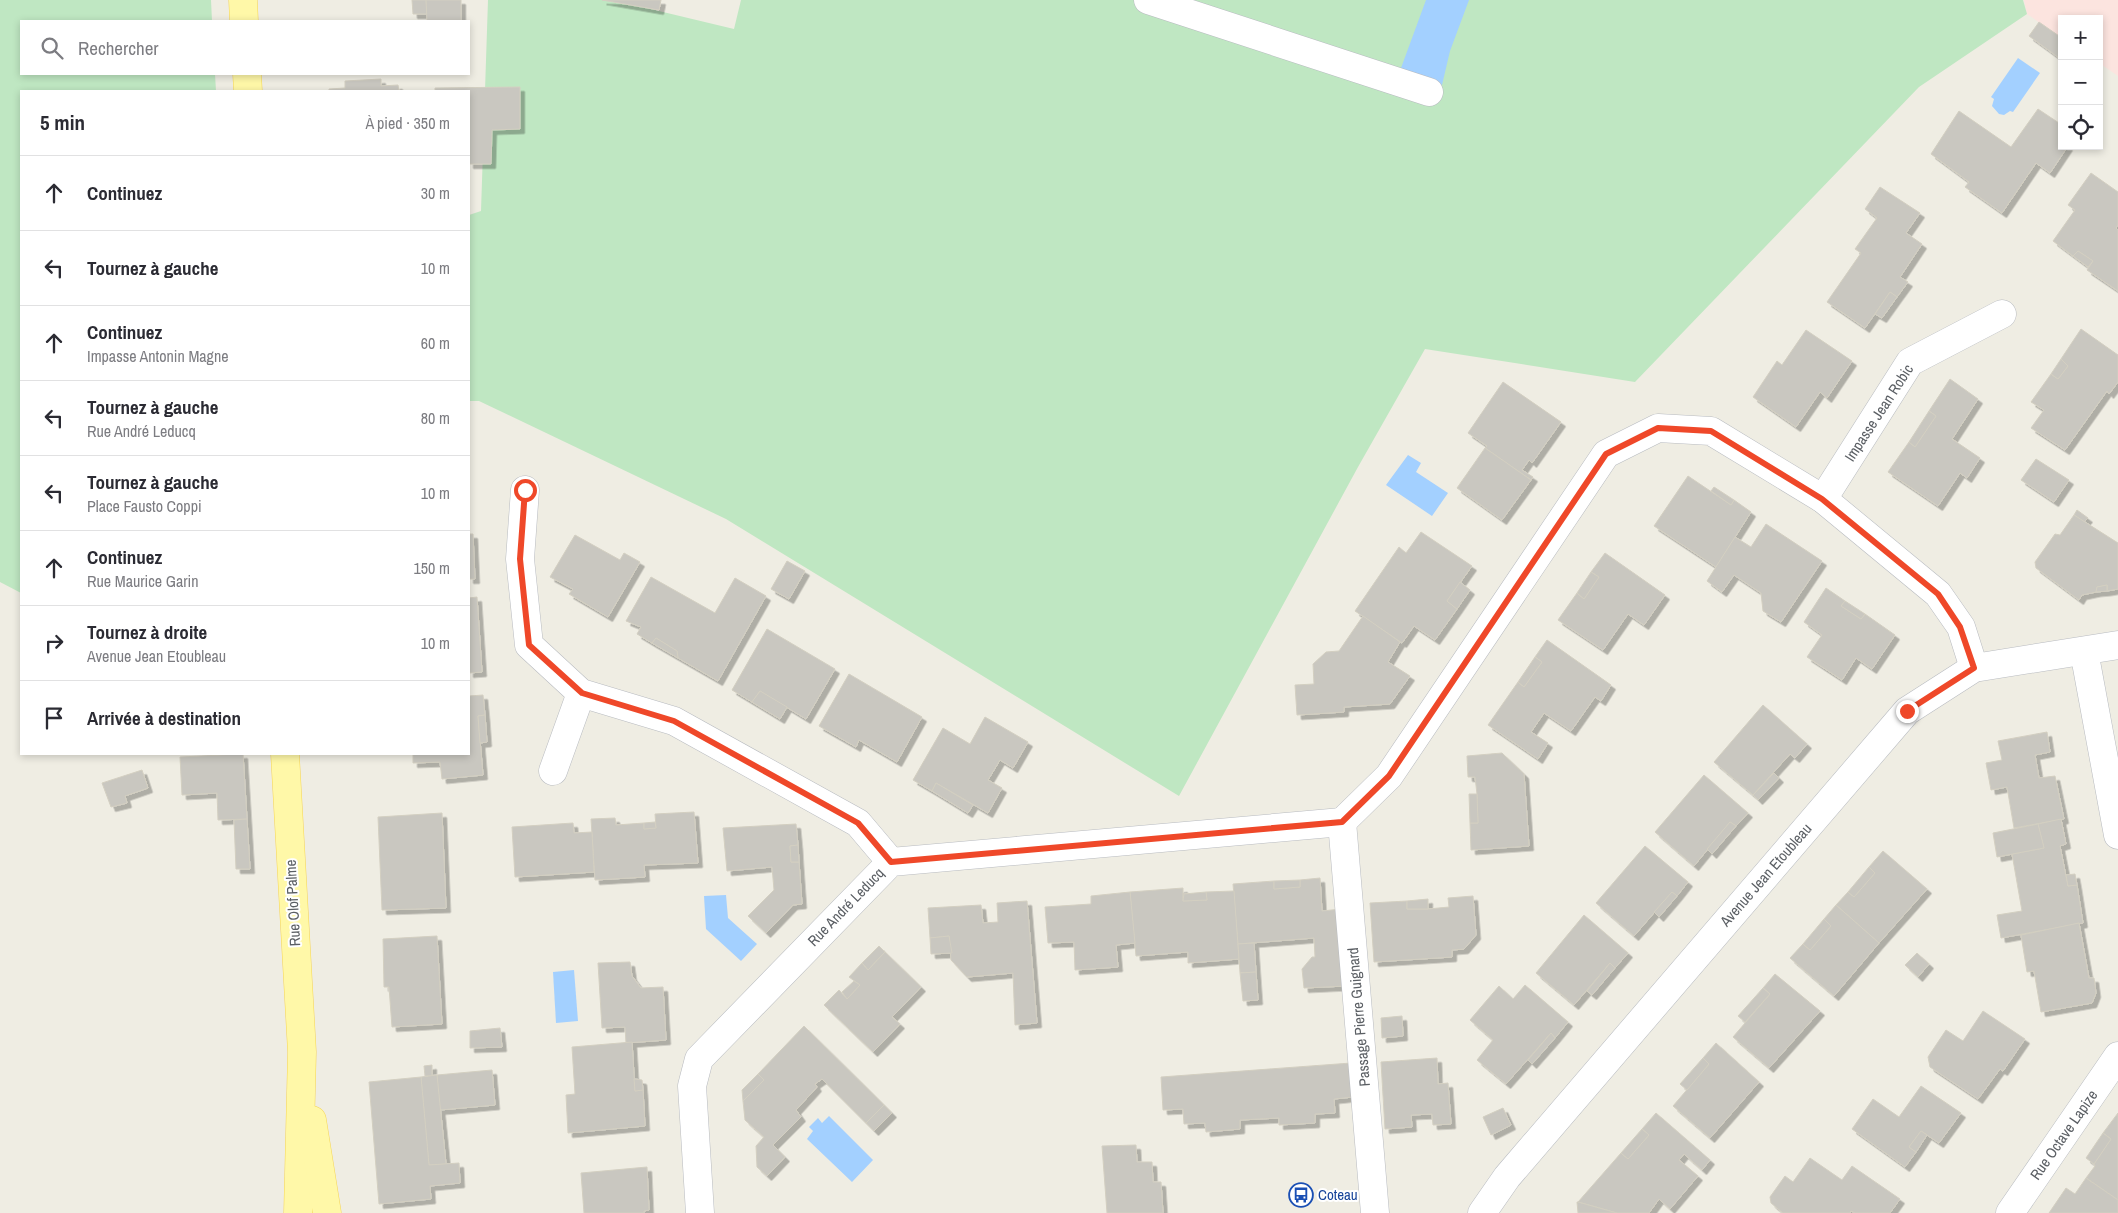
<!DOCTYPE html>
<html lang="fr">
<meta charset="utf-8">
<style>
body{margin:0;font-family:"Archivo Narrow",sans-serif;background:#f2f2f3;color:#2b2b33}
.controls{position:absolute;right:15px;top:15px;display:grid;overflow:hidden;border-radius:0px;box-shadow:0 2px 8px #0003}
.controls button{width:45px;height:45px;display:grid;place-items:center;padding:0;border:0;border-bottom:1px solid #e1e1e2;background:#fff;color:#2b2b33;font:25px sans-serif}
.stop{position:absolute;width:15px;height:15px;margin:-11px;border:4px solid #ef4829;border-radius:50%;background:#fff}
.stop.end{background:#ef4829;border-color:#fff;box-shadow:0 1px 5px #0008}
.list{margin:0;padding:0;list-style:none}
h2{display:flex;justify-content:space-between;align-items:center;height:65px;margin:0;padding:0 20px;font-size:21px}
h2 small{font-size:16px;font-weight:400;color:#7c7c81}
.list li{display:grid;grid-template-columns:32px 1fr auto;gap:15px;align-items:center;box-sizing:border-box;height:75px;padding:0 20px;border-top:1px solid #e1e1e2}
.list b{display:block;font-size:19px;white-space:nowrap}
.list p{margin:0;font-size:16px;white-space:nowrap;color:#7c7c81}
.list em{font-size:16px;font-style:normal;color:#7c7c81}
.icon{flex:none;width:28px;height:28px;fill:none;stroke:currentColor;stroke-width:2;stroke-linecap:round;stroke-linejoin:round}
.map{position:relative;flex:none;width:2118px;height:1213px;overflow:hidden}
.search{position:absolute;background:#fff;box-shadow:0 2px 8px #0003;left:20px;top:20px;width:450px;height:55px;display:flex;align-items:center;gap:12px;box-sizing:border-box;padding:0 18px;border-radius:0px;color:#7c7c81;font-size:19px}
.panel{position:absolute;background:#fff;box-shadow:0 2px 8px #0003;left:20px;top:90px;width:450px;height:665px;border-radius:0px}
.map>svg:first-child{display:block}
.medical{fill:#fce4df}
.green{fill:#bfe7c2}
.water{fill:#a3d0ff}
.building{fill:#c9c7c0;stroke:#d3cfc1;filter:url(#shadow)}
.lines{fill:none;stroke-linecap:round;stroke-linejoin:round}
.minor-casing{stroke:#b8bbc0;stroke-width:29}
.major-casing{stroke:#f6d555;stroke-width:29}
.minor{stroke:#fff;stroke-width:28}
.major{stroke:#fff8a8;stroke-width:28}
.route{stroke:#ef4829;stroke-width:6}
.labels{text-anchor:middle;stroke-width:4;stroke-linejoin:round;paint-order:stroke}
.street-label{font-size:15px;fill:#5b5f64;stroke:#fff}
.transit-label{font-size:15px;fill:#164399;stroke:#fff;text-anchor:start}
</style>
<div class="map">
<svg width="2118" height="1213" viewBox="0 0 2118 1213">
<defs>
<filter id="shadow"><feDropShadow dx="4.5" dy="4.5" stdDeviation="0" flood-color="#0004"/></filter>
</defs>
<rect width="100%" height="100%" fill="#efede3"/>
<polygon class="medical" points="2024,0 2118,0 2118,76 2099,63 2099,19 2062,19 2062,38 2027,14"/>
<g class="green">
<polygon points="0,0 211,0 212,21 21,21 21,74 215,74 216,91 21,91 21,593 0,582"/>
<polygon points="488,0 613,0 734,29 741,0 2023,0 2027,14 1919,87 1635,382 1425,349 1358,467 1179,796 726,519 479,401 469,401 469,215 481,211"/>
</g>
<g class="water">
<polygon points="1426,0 1469,0 1450,51 1442,85 1401,68"/>
<polygon points="2018,58 2040,73 2013,112 2010,111 2004,115 1999,114 1992,106 1994,99 1991,97"/>
<polygon points="1408,455 1421,463 1416,472 1448,493 1432,516 1386,485"/>
<polygon points="726,895 728,918 757,944 741,961 706,929 704,896"/>
<polygon points="574,970 578,1021 556,1023 553,972"/>
<polygon points="829,1116 873,1160 852,1182 807,1139 813,1131 809,1127 818,1118 822,1123"/>
</g>
<g class="building">
<polygon points="412,0 426,0 427,14 413,14"/>
<polygon points="426,0 461,0 461,21 427,21"/>
<polygon points="602,0 661,0 659,10"/>
<polygon points="2039,22 2062,38 2062,47 2059,51 2062,53 2062,60 2029,36"/>
<polygon points="381,79 381,86 398,85 399,91 329,91 329,89 345,88 345,81"/>
<polygon points="520,87 520,129 492,130 491,164 469,164 469,91 435,91 435,88"/>
<polygon points="2038,109 2062,125 2062,146 2068,146 2050,173 2036,163 2002,213 1965,187 1969,182 1931,154 1959,111 2011,147"/>
<polygon points="2091,173 2118,192 2118,225 2116,228 2118,230 2118,291 2087,270 2093,261 2078,251 2073,256 2053,241 2075,210 2068,205"/>
<polygon points="1880,187 1920,213 1906,233 1922,244 1900,277 1908,282 1897,297 1890,292 1865,328 1827,302 1861,253 1855,249 1877,218 1865,209"/>
<polygon points="2078,251 2093,261 2088,267 2073,256"/>
<polygon points="1890,292 1897,297 1882,318 1875,314"/>
<polygon points="2081,329 2118,355 2118,382 2109,394 2107,391 2065,450 2031,428 2044,410 2031,402 2051,374 2058,379 2068,366 2061,359"/>
<polygon points="1806,330 1852,361 1827,398 1820,392 1796,427 1753,397 1777,361 1782,365"/>
<polygon points="2061,359 2068,366 2058,379 2051,374"/>
<polygon points="1950,379 1978,399 1952,439 1980,458 1967,478 1960,473 1938,506 1888,472 1909,442 1915,447 1936,416 1929,411"/>
<polygon points="1503,382 1561,422 1532,463 1529,460 1522,470 1533,477 1531,480 1485,448 1487,446 1468,433"/>
<polygon points="1929,411 1936,416 1915,447 1909,442"/>
<polygon points="1485,448 1531,480 1502,520 1457,488"/>
<polygon points="2036,459 2069,480 2054,502 2021,480"/>
<polygon points="1688,476 1731,505 1734,500 1751,512 1716,567 1654,526"/>
<polygon points="1714,487 1734,500 1731,505 1711,491"/>
<polygon points="2077,510 2088,518 2084,522 2074,515"/>
<polygon points="2074,515 2118,543 2118,589 2107,591 2107,585 2097,587 2096,592 2082,595 2079,600 2036,568 2035,562 2055,534 2060,535"/>
<polygon points="1766,524 1822,561 1781,622 1763,611 1761,593 1734,575 1722,592 1707,581 1735,537 1751,547"/>
<polygon points="1421,532 1472,566 1447,601 1457,609 1435,640 1414,626 1402,643 1355,611 1399,547 1406,553"/>
<polygon points="469,534 473,534 475,579 469,579"/>
<polygon points="575,535 620,560 624,553 640,562 608,617 569,594 573,589 550,577"/>
<polygon points="1605,553 1665,595 1644,625 1628,614 1603,650 1558,620 1577,593 1584,599 1599,577 1591,572"/>
<polygon points="787,561 805,571 789,599 771,589"/>
<polygon points="1591,572 1599,577 1584,599 1577,593"/>
<polygon points="651,577 715,613 735,578 766,596 718,681 678,658 677,651 656,638 652,643 637,634 641,627 626,621"/>
<polygon points="1460,582 1470,590 1457,609 1447,601"/>
<polygon points="2107,585 2107,591 2096,592 2097,587"/>
<polygon points="1826,588 1845,601 1841,606 1861,619 1865,614 1895,635 1872,669 1856,658 1842,680 1807,657 1822,635 1804,622"/>
<polygon points="477,597 482,672 469,673 469,598"/>
<polygon points="1845,601 1865,614 1861,619 1841,606"/>
<polygon points="1363,616 1400,642 1388,662 1410,676 1390,704 1344,707 1344,712 1297,715 1295,685 1314,684 1313,664 1326,652 1339,651"/>
<polygon points="767,629 835,669 806,719 760,691 752,702 732,690"/>
<polygon points="656,638 677,651 678,658 652,643"/>
<polygon points="1547,640 1611,685 1601,701 1595,697 1571,731 1544,713 1531,732 1548,743 1538,759 1488,725 1518,682 1524,687 1542,662 1535,657"/>
<polygon points="1535,657 1542,662 1524,687 1518,682"/>
<polygon points="849,674 922,717 897,762 859,740 856,747 819,726"/>
<polygon points="760,691 787,707 780,719 752,702"/>
<polygon points="483,695 485,715 478,716 483,775 442,779 440,762 413,763 413,754 469,754 469,696"/>
<polygon points="1763,705 1807,744 1795,758 1790,754 1753,795 1714,762"/>
<polygon points="485,715 487,742 480,743 478,716"/>
<polygon points="985,717 1028,742 1013,768 1000,760 988,780 1002,788 988,813 936,783 932,791 913,780 943,728 970,744"/>
<polygon points="2047,732 2050,752 2035,755 2039,778 2055,776 2064,819 2014,828 2007,787 1991,790 1986,763 2002,760 1998,741"/>
<polygon points="1502,753 1524,774 1529,846 1471,850 1470,823 1478,823 1477,794 1475,777 1468,777 1467,756"/>
<polygon points="243,754 247,819 218,820 217,793 182,795 180,757"/>
<polygon points="142,770 148,788 125,796 127,803 111,807 102,783"/>
<polygon points="1774,773 1779,778 1758,800 1753,795"/>
<polygon points="1704,775 1748,813 1736,826 1730,822 1694,866 1655,832"/>
<polygon points="936,783 973,805 968,813 932,791"/>
<polygon points="1469,794 1477,794 1478,823 1470,823"/>
<polygon points="694,812 698,863 644,865 645,877 595,880 591,819 615,818 616,825 644,823 644,829 656,828 655,814"/>
<polygon points="442,813 446,908 382,910 378,817"/>
<polygon points="247,819 250,869 236,869 234,820"/>
<polygon points="2061,819 2066,844 2060,846 2068,886 2077,885 2083,923 2001,938 1997,915 2022,911 2012,854 2044,848 2038,824"/>
<polygon points="655,822 656,828 644,829 644,823"/>
<polygon points="1730,822 1736,826 1712,854 1707,849"/>
<polygon points="573,823 574,833 592,832 594,872 515,877 512,827"/>
<polygon points="796,824 798,845 790,846 791,862 799,862 802,904 793,905 766,933 748,916 774,890 772,867 727,871 723,828"/>
<polygon points="2038,824 2044,848 1997,857 1993,833"/>
<polygon points="798,845 799,862 791,862 790,846"/>
<polygon points="1645,846 1688,882 1677,896 1672,892 1634,936 1596,903"/>
<polygon points="1883,851 1927,889 1879,943 1836,905 1848,892 1854,897 1875,873 1869,867"/>
<polygon points="1869,867 1875,873 1854,897 1848,892"/>
<polygon points="2075,874 2077,885 2068,886 2066,875"/>
<polygon points="1320,878 1322,911 1341,909 1345,986 1304,988 1302,969 1312,957 1315,957 1314,938 1238,944 1233,884 1274,881 1274,889 1300,887 1300,880"/>
<polygon points="1300,880 1300,887 1274,889 1274,881"/>
<polygon points="1183,888 1183,901 1207,900 1206,892 1234,891 1239,959 1188,963 1188,952 1136,956 1130,892"/>
<polygon points="1130,892 1135,943 1116,945 1118,967 1075,970 1074,942 1048,943 1045,907 1091,904 1091,896"/>
<polygon points="1206,892 1207,900 1183,901 1184,894"/>
<polygon points="1672,892 1677,896 1659,917 1654,912"/>
<polygon points="1473,896 1476,935 1464,949 1452,950 1452,957 1374,962 1370,903 1407,901 1407,909 1428,909 1449,907 1448,898"/>
<polygon points="1428,899 1428,909 1407,909 1407,901"/>
<polygon points="1027,901 1037,1023 1015,1025 1013,973 967,977 951,960 949,936 930,938 928,908 981,905 983,923 998,922 997,903"/>
<polygon points="1836,905 1879,943 1834,996 1790,958 1803,944 1810,950 1831,926 1824,919"/>
<polygon points="1584,915 1628,953 1615,968 1610,963 1574,1005 1536,973"/>
<polygon points="1824,919 1831,926 1810,950 1803,944"/>
<polygon points="2079,923 2089,978 2094,978 2096,993 2092,1003 2041,1012 2034,971 2027,972 2021,935"/>
<polygon points="437,936 442,1024 392,1027 389,987 384,987 383,939"/>
<polygon points="949,936 952,953 931,954 930,938"/>
<polygon points="1254,943 1256,972 1240,973 1238,944"/>
<polygon points="879,946 885,952 868,970 862,963"/>
<polygon points="885,952 921,987 892,1017 900,1024 873,1052 824,1005 839,990 847,999 860,985 849,977 862,963 868,970"/>
<polygon points="1917,953 1929,964 1918,977 1905,965"/>
<polygon points="630,962 632,976 641,988 663,987 666,1040 626,1043 625,1027 602,1028 598,963"/>
<polygon points="1610,963 1615,968 1592,995 1587,991"/>
<polygon points="1256,972 1258,1000 1243,1001 1240,973"/>
<polygon points="1775,974 1820,1011 1769,1068 1733,1037 1770,994 1763,988"/>
<polygon points="854,981 860,985 847,999 842,992"/>
<polygon points="1525,985 1568,1022 1555,1038 1551,1033 1506,1084 1477,1060 1493,1040 1470,1020 1499,986 1513,999"/>
<polygon points="1763,988 1770,994 1745,1022 1738,1016"/>
<polygon points="1983,1011 2025,1039 2003,1071 2000,1069 1978,1099 1930,1067 1928,1057 1946,1030 1963,1041"/>
<polygon points="1402,1016 1403,1036 1382,1038 1381,1018"/>
<polygon points="804,1026 884,1105 866,1123 822,1079 815,1084 817,1087 796,1110 801,1117 773,1145 785,1157 767,1176 757,1167 756,1146 764,1137 745,1120 743,1101 764,1080 758,1074"/>
<polygon points="500,1028 502,1047 470,1048 470,1031"/>
<polygon points="1551,1033 1555,1038 1532,1064 1528,1060"/>
<polygon points="632,1042 635,1091 643,1090 645,1126 568,1133 566,1095 575,1094 572,1047"/>
<polygon points="1716,1043 1759,1082 1710,1138 1673,1106 1709,1064 1703,1058"/>
<polygon points="1437,1058 1438,1084 1448,1083 1451,1124 1433,1125 1432,1114 1411,1115 1412,1127 1385,1129 1381,1062"/>
<polygon points="1703,1058 1709,1064 1687,1090 1680,1084"/>
<polygon points="1351,1063 1353,1097 1334,1099 1335,1113 1315,1114 1315,1123 1279,1125 1279,1118 1240,1120 1240,1129 1206,1132 1205,1123 1184,1124 1183,1109 1163,1110 1161,1077"/>
<polygon points="432,1065 432,1076 425,1076 424,1066"/>
<polygon points="492,1070 495,1105 440,1110 437,1075"/>
<polygon points="758,1074 764,1080 743,1101 742,1090"/>
<polygon points="437,1075 446,1164 429,1165 421,1077"/>
<polygon points="421,1077 429,1165 459,1163 460,1183 430,1186 431,1199 379,1204 369,1082"/>
<polygon points="634,1079 642,1080 643,1090 635,1091"/>
<polygon points="1921,1086 1961,1113 1939,1143 1921,1131 1909,1147 1916,1152 1905,1167 1852,1129 1873,1099 1899,1117"/>
<polygon points="884,1105 892,1113 874,1131 866,1123"/>
<polygon points="1503,1108 1511,1125 1491,1135 1483,1117"/>
<polygon points="1656,1113 1710,1160 1702,1170 1684,1154 1679,1160 1698,1176 1670,1209 1659,1199 1649,1213 1617,1213 1578,1202 1621,1153 1628,1159 1649,1135 1642,1129"/>
<polygon points="2118,1113 2118,1200 2086,1178 2095,1166 2094,1164 2111,1139 2103,1133"/>
<polygon points="1642,1129 1649,1135 1628,1159 1621,1153"/>
<polygon points="1921,1131 1927,1135 1916,1152 1909,1147"/>
<polygon points="2103,1133 2111,1139 2094,1164 2086,1158"/>
<polygon points="1136,1145 1137,1162 1152,1162 1153,1182 1161,1182 1163,1213 1107,1213 1102,1146"/>
<polygon points="1810,1158 1842,1180 1852,1166 1900,1199 1890,1213 1855,1213 1851,1211 1850,1213 1783,1213 1771,1203 1770,1197 1785,1176 1793,1182"/>
<polygon points="647,1167 649,1210 644,1211 644,1213 584,1213 581,1173"/>
<polygon points="2086,1178 2118,1200 2118,1213 2049,1213 2066,1188 2075,1194"/>
<polygon points="1577,1202 1578,1202 1617,1213 1578,1213"/>
</g>
<g class="lines">
<g class="minor-casing">
<g id="minor">
<polyline points="1148,0 1429,92"/>
<polyline points="525,490 520,559 529,645 581,693 674,721 858,823 891,862"/>
<polyline points="1823,499 1910,362 2002,314"/>
<polyline points="2084,651 2118,835"/>
<polyline points="553,771 581,693"/>
<polyline points="1342,822 1389,776 1606,454 1658,428 1711,431 1823,499 1938,594 1961,627 1974,668"/>
<polyline points="1342,822 1375,1213"/>
<polyline points="700,1213 692,1086 699,1059 891,862 1342,822"/>
<polyline points="1482,1213 1507,1177 1907,711 1974,668 2118,645"/>
<polyline points="2010,1213 2118,1056"/>
</g>
</g>
<g class="major-casing">
<g id="major">
<polyline points="243,0 244,21"/>
<polyline points="247,74 248,91"/>
<polyline points="285,754 302,1052 298,1213"/>
<polyline points="312,1120 327,1213"/>
</g>
</g>
<use href="#minor" class="minor"/>
<use href="#major" class="major"/>
</g>
<g class="lines">
<polyline class="route" points="525,490 520,559 529,645 582,693 674,721 858,823 891,862 1342,822 1389,776 1606,454 1658,428 1711,431 1822,499 1938,594 1960,627 1974,668 1907,711"/>
</g>
<defs>
<g id="bus-ring" transform="scale(1.25)"><circle r="9.5" fill="#fff" stroke="#1a4fb4" stroke-width="1.5"/><path d="M-5-6H5V4H4V6H2V4H-2V6H-4V4H-5ZM-3.5-4V0h7V-4ZM-3.5 1.2v1.5H-2V1.2ZM2 1.2v1.5H3.5V1.2Z" fill="#1a4fb4"/></g>
</defs>
<g fill-rule="evenodd">
<use href="#bus-ring" x="1301" y="1195"/>
</g>
<g class="labels">
<g class="street-label">
<text transform="translate(1879 413) rotate(-57)" y="5">Impasse Jean Robic</text>
<text transform="translate(1766 875) rotate(-49)" y="5">Avenue Jean Etoubleau</text>
<text transform="translate(293 903) rotate(-93)" y="5">Rue Olof Palme</text>
<text transform="translate(846 907) rotate(-46)" y="5">Rue André Leducq</text>
<text transform="translate(1359 1017) rotate(-95)" y="5">Passage Pierre Guignard</text>
<text transform="translate(2064 1135) rotate(-55)" y="5">Rue Octave Lapize</text>
</g>
<g class="transit-label">
<text x="1318" y="1200">Coteau</text>
</g>
</g>
</svg>
<div class="controls">
<button>+</button>
<button>−</button>
<button><svg class="icon" aria-label="locate" viewBox="0 0 24 24"><circle cx="12" cy="12" r="6"/><path d="M12 2v4M12 18v4M2 12h4M18 12h4"/></svg></button>
</div>
<div class="stop" style="left:525px;top:490px"></div>
<div class="stop end" style="left:1907px;top:711px"></div>
<div class="search"><svg class="icon" aria-label="search" viewBox="0 0 24 24"><circle cx="10" cy="10" r="6"/><path d="M15 15l6 6"/></svg>Rechercher</div>
<section class="panel">
<h2>5 min<small>À pied · 350 m</small></h2>
<ul class="list">
<li><svg class="icon" aria-label="ahead" viewBox="0 0 24 24"><path d="M12 20V5M6 11l6-6 6 6"/></svg><div><b>Continuez</b></div><em>30 m</em></li>
<li><svg class="icon" aria-label="left" viewBox="0 0 24 24"><path d="M17 20v-9H6M10 6l-5 5 5 5"/></svg><div><b>Tournez à gauche</b></div><em>10 m</em></li>
<li><svg class="icon" aria-label="ahead" viewBox="0 0 24 24"><path d="M12 20V5M6 11l6-6 6 6"/></svg><div><b>Continuez</b><p>Impasse Antonin Magne</p></div><em>60 m</em></li>
<li><svg class="icon" aria-label="left" viewBox="0 0 24 24"><path d="M17 20v-9H6M10 6l-5 5 5 5"/></svg><div><b>Tournez à gauche</b><p>Rue André Leducq</p></div><em>80 m</em></li>
<li><svg class="icon" aria-label="left" viewBox="0 0 24 24"><path d="M17 20v-9H6M10 6l-5 5 5 5"/></svg><div><b>Tournez à gauche</b><p>Place Fausto Coppi</p></div><em>10 m</em></li>
<li><svg class="icon" aria-label="ahead" viewBox="0 0 24 24"><path d="M12 20V5M6 11l6-6 6 6"/></svg><div><b>Continuez</b><p>Rue Maurice Garin</p></div><em>150 m</em></li>
<li><svg class="icon" aria-label="right" viewBox="0 0 24 24"><path d="M7 20v-9h11M14 6l5 5-5 5"/></svg><div><b>Tournez à droite</b><p>Avenue Jean Etoubleau</p></div><em>10 m</em></li>
<li><svg class="icon" aria-label="arrive" viewBox="0 0 24 24"><path d="M6 21V4h12l-3 4 3 4H6"/></svg><div><b>Arrivée à destination</b></div></li>
</ul>
</section>
</div>
